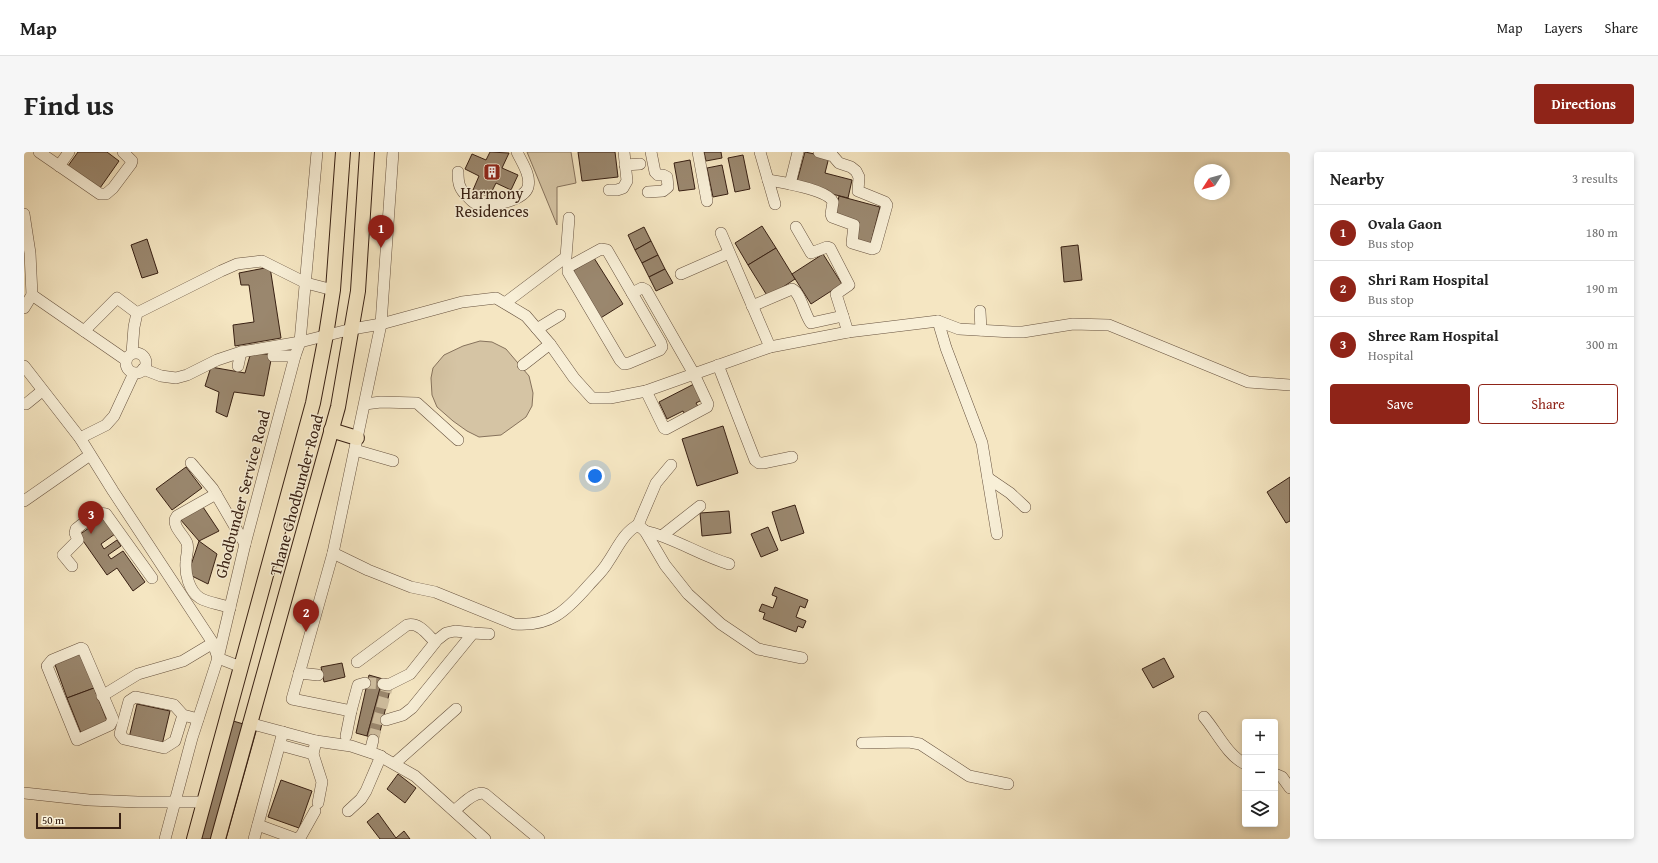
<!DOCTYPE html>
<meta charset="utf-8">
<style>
body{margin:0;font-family:"Gentium Book Plus",serif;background:#f6f6f6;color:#222}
.controls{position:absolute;right:12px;bottom:12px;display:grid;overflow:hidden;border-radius:4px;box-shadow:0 2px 6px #0003}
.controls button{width:36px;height:36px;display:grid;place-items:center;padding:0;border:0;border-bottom:1px solid #e0e0e0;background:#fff;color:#222;font:20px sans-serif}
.compass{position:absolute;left:1170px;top:12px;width:36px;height:36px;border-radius:50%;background:#fff;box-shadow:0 2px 6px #0003;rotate:234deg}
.scale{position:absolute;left:12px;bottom:10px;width:85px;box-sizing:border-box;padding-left:4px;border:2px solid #382013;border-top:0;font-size:11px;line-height:14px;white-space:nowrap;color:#382013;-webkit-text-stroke:3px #f8efd7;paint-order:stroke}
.you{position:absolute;left:571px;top:324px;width:14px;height:14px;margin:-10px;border:3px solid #fff;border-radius:50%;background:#1a73e8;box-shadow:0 0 0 6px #1a73e833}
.badge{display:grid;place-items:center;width:26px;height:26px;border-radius:50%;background:#8f2418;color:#fff;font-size:13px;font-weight:700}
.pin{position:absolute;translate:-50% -33px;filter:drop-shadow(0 1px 2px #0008)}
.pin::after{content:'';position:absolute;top:21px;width:14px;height:12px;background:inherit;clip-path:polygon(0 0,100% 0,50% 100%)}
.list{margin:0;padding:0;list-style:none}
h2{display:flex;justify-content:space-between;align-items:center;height:52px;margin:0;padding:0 16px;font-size:17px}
h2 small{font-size:13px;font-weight:400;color:#767676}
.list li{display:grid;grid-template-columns:26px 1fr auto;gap:12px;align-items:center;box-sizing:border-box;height:56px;padding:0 16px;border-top:1px solid #e0e0e0}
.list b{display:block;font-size:15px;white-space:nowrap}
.list p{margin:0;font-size:13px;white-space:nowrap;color:#767676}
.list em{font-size:13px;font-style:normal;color:#767676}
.actions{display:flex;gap:8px;padding:12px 16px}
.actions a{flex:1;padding:9px 0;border:1px solid #8f2418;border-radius:4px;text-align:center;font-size:14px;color:#8f2418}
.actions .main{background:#8f2418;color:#fff}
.icon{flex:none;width:22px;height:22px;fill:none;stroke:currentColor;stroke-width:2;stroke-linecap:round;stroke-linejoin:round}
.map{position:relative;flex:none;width:1266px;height:687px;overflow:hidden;border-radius:4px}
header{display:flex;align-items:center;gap:24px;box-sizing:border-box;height:56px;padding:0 20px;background:#fff;border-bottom:1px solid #e0e0e0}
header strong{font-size:19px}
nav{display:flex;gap:22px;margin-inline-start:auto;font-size:14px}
.intro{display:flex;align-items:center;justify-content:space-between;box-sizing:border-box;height:96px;padding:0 24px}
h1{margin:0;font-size:28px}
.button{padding:10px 18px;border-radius:4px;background:#8f2418;color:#fff;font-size:14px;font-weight:700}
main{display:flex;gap:24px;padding:0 24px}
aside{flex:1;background:#fff;border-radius:4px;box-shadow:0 2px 6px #0003}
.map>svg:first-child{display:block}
.green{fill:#d5c4a4;stroke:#86725c}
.building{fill:#9a876e;stroke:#382013}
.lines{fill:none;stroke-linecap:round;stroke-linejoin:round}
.minor-tunnel{stroke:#cfbe9f;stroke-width:11;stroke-dasharray:11 5.5;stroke-linecap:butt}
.minor-casing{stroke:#67523f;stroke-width:12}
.major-casing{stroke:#382013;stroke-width:16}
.minor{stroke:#f8efd7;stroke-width:11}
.major{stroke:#f5e6c2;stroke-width:14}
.labels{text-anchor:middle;stroke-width:3;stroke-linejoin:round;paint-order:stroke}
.poi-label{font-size:16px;fill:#382013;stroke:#f8efd7}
.street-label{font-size:16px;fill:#382013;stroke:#f8efd7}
</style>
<header>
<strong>Map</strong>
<nav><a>Map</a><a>Layers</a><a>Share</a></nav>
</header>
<div class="intro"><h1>Find us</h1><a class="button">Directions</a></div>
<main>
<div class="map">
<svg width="1266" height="687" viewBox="0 0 1266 687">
<rect width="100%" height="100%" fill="#f5e6c2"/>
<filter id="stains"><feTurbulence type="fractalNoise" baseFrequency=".005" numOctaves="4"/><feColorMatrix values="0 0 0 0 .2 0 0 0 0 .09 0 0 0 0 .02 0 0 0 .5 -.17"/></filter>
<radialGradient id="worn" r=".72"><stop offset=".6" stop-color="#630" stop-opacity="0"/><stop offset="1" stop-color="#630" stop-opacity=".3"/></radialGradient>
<g class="green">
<polygon points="503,0 547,0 552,31 533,35 533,73"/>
<polygon points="456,189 468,190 482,197 505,224 509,241 508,254 502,265 477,283 455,285 443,279 429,269 413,255 408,243 407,226 409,216 420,203 439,194"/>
</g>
<g class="building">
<polygon points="54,0 83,0 95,9 76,36 44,14"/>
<polygon points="466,0 485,1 478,16 494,23 487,38 472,31 465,45 449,38 455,24 441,17 448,2 462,8"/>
<polygon points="554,0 591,0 594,25 558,29"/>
<polygon points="680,0 697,0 698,6 682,9"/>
<polygon points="781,0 805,5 801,21 828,28 824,46 772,33"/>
<polygon points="719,3 726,37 711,40 704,6"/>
<polygon points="666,8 671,37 655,39 650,11"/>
<polygon points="698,13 704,42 689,45 683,16"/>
<polygon points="815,44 856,55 846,94 830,90 835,70 811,63"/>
<polygon points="738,74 752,96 724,113 711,91"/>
<polygon points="620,75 627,89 611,98 604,83"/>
<polygon points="123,87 134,121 118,126 107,93"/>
<polygon points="627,89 634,103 618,111 611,98"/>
<polygon points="1054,93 1058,128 1040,130 1037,95"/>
<polygon points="752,96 771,127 744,145 724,113"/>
<polygon points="799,102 818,132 787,152 768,122"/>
<polygon points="634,103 641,117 625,125 618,111"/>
<polygon points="570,106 599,152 575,167 547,120"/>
<polygon points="246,115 257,186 211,194 209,173 230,170 225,133 217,133 215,121"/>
<polygon points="641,117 649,131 632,139 625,125"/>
<polygon points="227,200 248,203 240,244 210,240 203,265 192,260 195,240 181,234 187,215 221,221"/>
<polygon points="670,232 678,248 672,251 675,256 661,263 659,259 643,267 635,250"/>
<polygon points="699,274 714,321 673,334 658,287"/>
<polygon points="162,315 178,336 148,358 132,337"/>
<polygon points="1266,325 1266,369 1262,371 1243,340"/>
<polygon points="177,352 195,379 175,389 156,367"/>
<polygon points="771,353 780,381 757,389 748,360"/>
<polygon points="705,359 707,381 678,384 676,361"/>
<polygon points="79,366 91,382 77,392 80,397 93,388 97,394 84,403 87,407 99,399 121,430 109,439 93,416 83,423 55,383"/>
<polygon points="744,375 754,398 737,405 727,382"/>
<polygon points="175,389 193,402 184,432 164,422"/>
<polygon points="751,435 784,448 781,456 776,454 772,465 782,469 779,476 774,474 772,480 739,467 741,461 735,459 738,452 749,456 753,445 748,443"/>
<polygon points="57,500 70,536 43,546 30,510"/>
<polygon points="1140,506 1150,525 1129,536 1118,517"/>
<polygon points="318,511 321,525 300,530 297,515"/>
<polygon points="345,523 359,527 343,584 332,581"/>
<polygon points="70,536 84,571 57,581 43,546"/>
<polygon points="356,536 366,538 354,588 343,584"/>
<polygon points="113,552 146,559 138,593 105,586"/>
<polygon points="199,566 233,576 202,687 165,687"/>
<polygon points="374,622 392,636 381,651 363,637"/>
<polygon points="257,628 288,639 275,676 244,665"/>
<polygon points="354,661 372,686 380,679 386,687 356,687 343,670"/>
</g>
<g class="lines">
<g class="minor-tunnel">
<polyline points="341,531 359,532"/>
<polyline points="349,588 363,536"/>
</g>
<g class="minor-casing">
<g id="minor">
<polyline points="15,0 76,42 82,42 89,36 107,12 108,9 99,0"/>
<polyline points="674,0 683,49"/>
<polyline points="736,0 751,52"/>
<polyline points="601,13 616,12"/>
<polyline points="35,14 45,0"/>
<path d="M434,20C434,31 435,37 444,45C446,47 448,50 451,51C462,57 500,49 504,35C507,23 498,11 493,0"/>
<path d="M744,28C757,30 804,38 809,50L807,62L808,65L830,73L828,91L848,97L851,96L863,53L861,50L834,39L835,25L832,19L827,15L815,11L809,4L795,0"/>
<polyline points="766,32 774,0"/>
<polyline points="585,38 593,38 599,36 603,29 600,0"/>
<polyline points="624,40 639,39 644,35 643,25 639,23 634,23 631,20 627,0"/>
<polyline points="0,62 6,101 8,143 0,156"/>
<polyline points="772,75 787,101 803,95 806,96 825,133 812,142 824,180"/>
<polyline points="697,81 746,195"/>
<polygon points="577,97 583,98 637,191 638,195 636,198 605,211 600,212 596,208 544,120 544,116 546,114"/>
<polyline points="657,122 705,101"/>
<polyline points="608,141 618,136 622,138 670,222 684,252 683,255 642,277 640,276 622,239"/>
<polyline points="8,143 102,208"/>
<polyline points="481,151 542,105 545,66"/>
<path d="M728,154L768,137C777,141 780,162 787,171L819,164"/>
<polyline points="956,159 957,178"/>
<polyline points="914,169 922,196 958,291 973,382"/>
<polyline points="513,177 536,163"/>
<polyline points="60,179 93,146 113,161"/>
<circle cx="112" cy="211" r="10"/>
<polyline points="108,201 110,175 113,161 197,119 213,112 238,109 282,131 309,138"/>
<polyline points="249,204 271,204"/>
<polyline points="499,213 526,192"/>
<polyline points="694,213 731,308 735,311 739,311 768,305"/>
<polyline points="0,214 56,286 89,339 189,491 194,506"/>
<polyline points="214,214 217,200"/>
<polyline points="119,217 137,224 152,226 163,223 193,208 217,200 276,190 328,177 357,172 438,150 472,146 502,164 526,192 550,226 568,246 586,246 622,239 746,195 824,180 914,169 935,177 988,180 999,180 1049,172 1085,173 1224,230 1266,233"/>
<polyline points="2,252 18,239"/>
<polyline points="341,252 357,250 393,251 434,288"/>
<polyline points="56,286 82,273 90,264 110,221"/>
<polyline points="331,298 369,309"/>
<polyline points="167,311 189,337 221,392"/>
<polyline points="964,326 986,341 1001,355"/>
<path d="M192,342L153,364C146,373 160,383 163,391C165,398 162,403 162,410C161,422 165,439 176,446C184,451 197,452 206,456"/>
<polyline points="0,349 66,303"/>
<polyline points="614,373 632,331 647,313"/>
<path d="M621,379C651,386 675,403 705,412"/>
<polyline points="639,383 676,354"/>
<path d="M309,401L344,418L387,435L411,440L490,472C526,475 542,459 564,434C571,426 579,419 584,410C593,397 600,380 614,373L621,379L641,413L664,442L697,472L734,497L778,506"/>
<path d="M48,414L39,403L54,388L51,381L52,377C60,371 72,359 82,362L128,426"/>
<polygon points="57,496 59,497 89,567 86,573 53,588 23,514 28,508"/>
<polyline points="194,506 217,515"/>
<path d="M333,510L383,473C395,470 403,482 411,490"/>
<polyline points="275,521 294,523"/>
<polyline points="341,531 334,533 327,559 268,547 309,401 357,172 369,0"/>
<polyline points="359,532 364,533 386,522 413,488 422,481 431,479 449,481"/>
<polyline points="78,544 114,522 159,509 189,491"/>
<polyline points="159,563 151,589 140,596 100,587 96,582 105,549 111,545 150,553 159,563 174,567"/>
<path d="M1180,565C1193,580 1203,603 1221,612"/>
<polyline points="362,568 379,563 388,556 449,481 465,482"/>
<polyline points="225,571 292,589 327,594 354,603 391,624 461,687"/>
<polyline points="322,584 327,559"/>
<polyline points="292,589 289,602 298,630 294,651"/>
<polyline points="838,591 885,590 896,592 945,624 984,632"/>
<polyline points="256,593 289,602"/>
<polyline points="346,600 349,588"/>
<polyline points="371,611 432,557"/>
<polyline points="1251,622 1258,625 1266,636"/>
<polyline points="0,641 65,648 114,650 180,650"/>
<path d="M431,658C439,652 451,638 461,642L515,687"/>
<polyline points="324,659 337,647 342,639 357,604"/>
<polyline points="234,673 272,687 277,684 291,659"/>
<polyline points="141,687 168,586 194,506 221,392 271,204 276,190 293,0"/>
<polyline points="230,687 259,580"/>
</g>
</g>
<g class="major-casing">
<g id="major">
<polyline points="307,278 333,286"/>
<polyline points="170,687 289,251 302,183 309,138 319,0"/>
<polyline points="194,687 314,255 334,139 343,0"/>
</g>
</g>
<use href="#minor" class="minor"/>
<use href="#major" class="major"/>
</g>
<defs>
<g id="building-square" transform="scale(0.9)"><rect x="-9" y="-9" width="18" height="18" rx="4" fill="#8f2418" stroke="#f8efd7"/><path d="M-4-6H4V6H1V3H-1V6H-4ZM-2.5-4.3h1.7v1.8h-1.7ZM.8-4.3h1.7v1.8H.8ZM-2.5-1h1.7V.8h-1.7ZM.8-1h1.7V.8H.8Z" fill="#fff"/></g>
</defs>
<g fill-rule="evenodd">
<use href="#building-square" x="468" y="20"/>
</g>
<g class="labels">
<g class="poi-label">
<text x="468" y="47">Harmony<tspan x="468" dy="18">Residences</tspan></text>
</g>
<g class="street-label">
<text transform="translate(218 342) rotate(-75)" y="6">Ghodbunder Service Road</text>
<text transform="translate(272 343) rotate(-75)" y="6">Thane Ghodbunder Road</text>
</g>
</g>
<rect width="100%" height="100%" filter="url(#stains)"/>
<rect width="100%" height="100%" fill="url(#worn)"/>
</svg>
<div class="controls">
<button>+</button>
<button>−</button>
<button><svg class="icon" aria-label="layers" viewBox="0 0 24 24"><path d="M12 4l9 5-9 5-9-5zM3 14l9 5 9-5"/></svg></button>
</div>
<svg class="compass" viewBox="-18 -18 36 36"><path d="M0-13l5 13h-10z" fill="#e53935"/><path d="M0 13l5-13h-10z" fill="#767676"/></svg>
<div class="scale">50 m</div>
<div class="you"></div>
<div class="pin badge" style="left:357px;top:96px">1</div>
<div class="pin badge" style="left:282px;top:480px">2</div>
<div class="pin badge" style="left:67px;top:382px">3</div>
</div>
<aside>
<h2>Nearby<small>3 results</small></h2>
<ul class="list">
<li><span class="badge">1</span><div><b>Ovala Gaon</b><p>Bus stop</p></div><em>180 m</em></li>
<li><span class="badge">2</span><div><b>Shri Ram Hospital</b><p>Bus stop</p></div><em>190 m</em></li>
<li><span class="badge">3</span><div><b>Shree Ram Hospital</b><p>Hospital</p></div><em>300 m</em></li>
</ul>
<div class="actions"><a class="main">Save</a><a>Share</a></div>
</aside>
</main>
